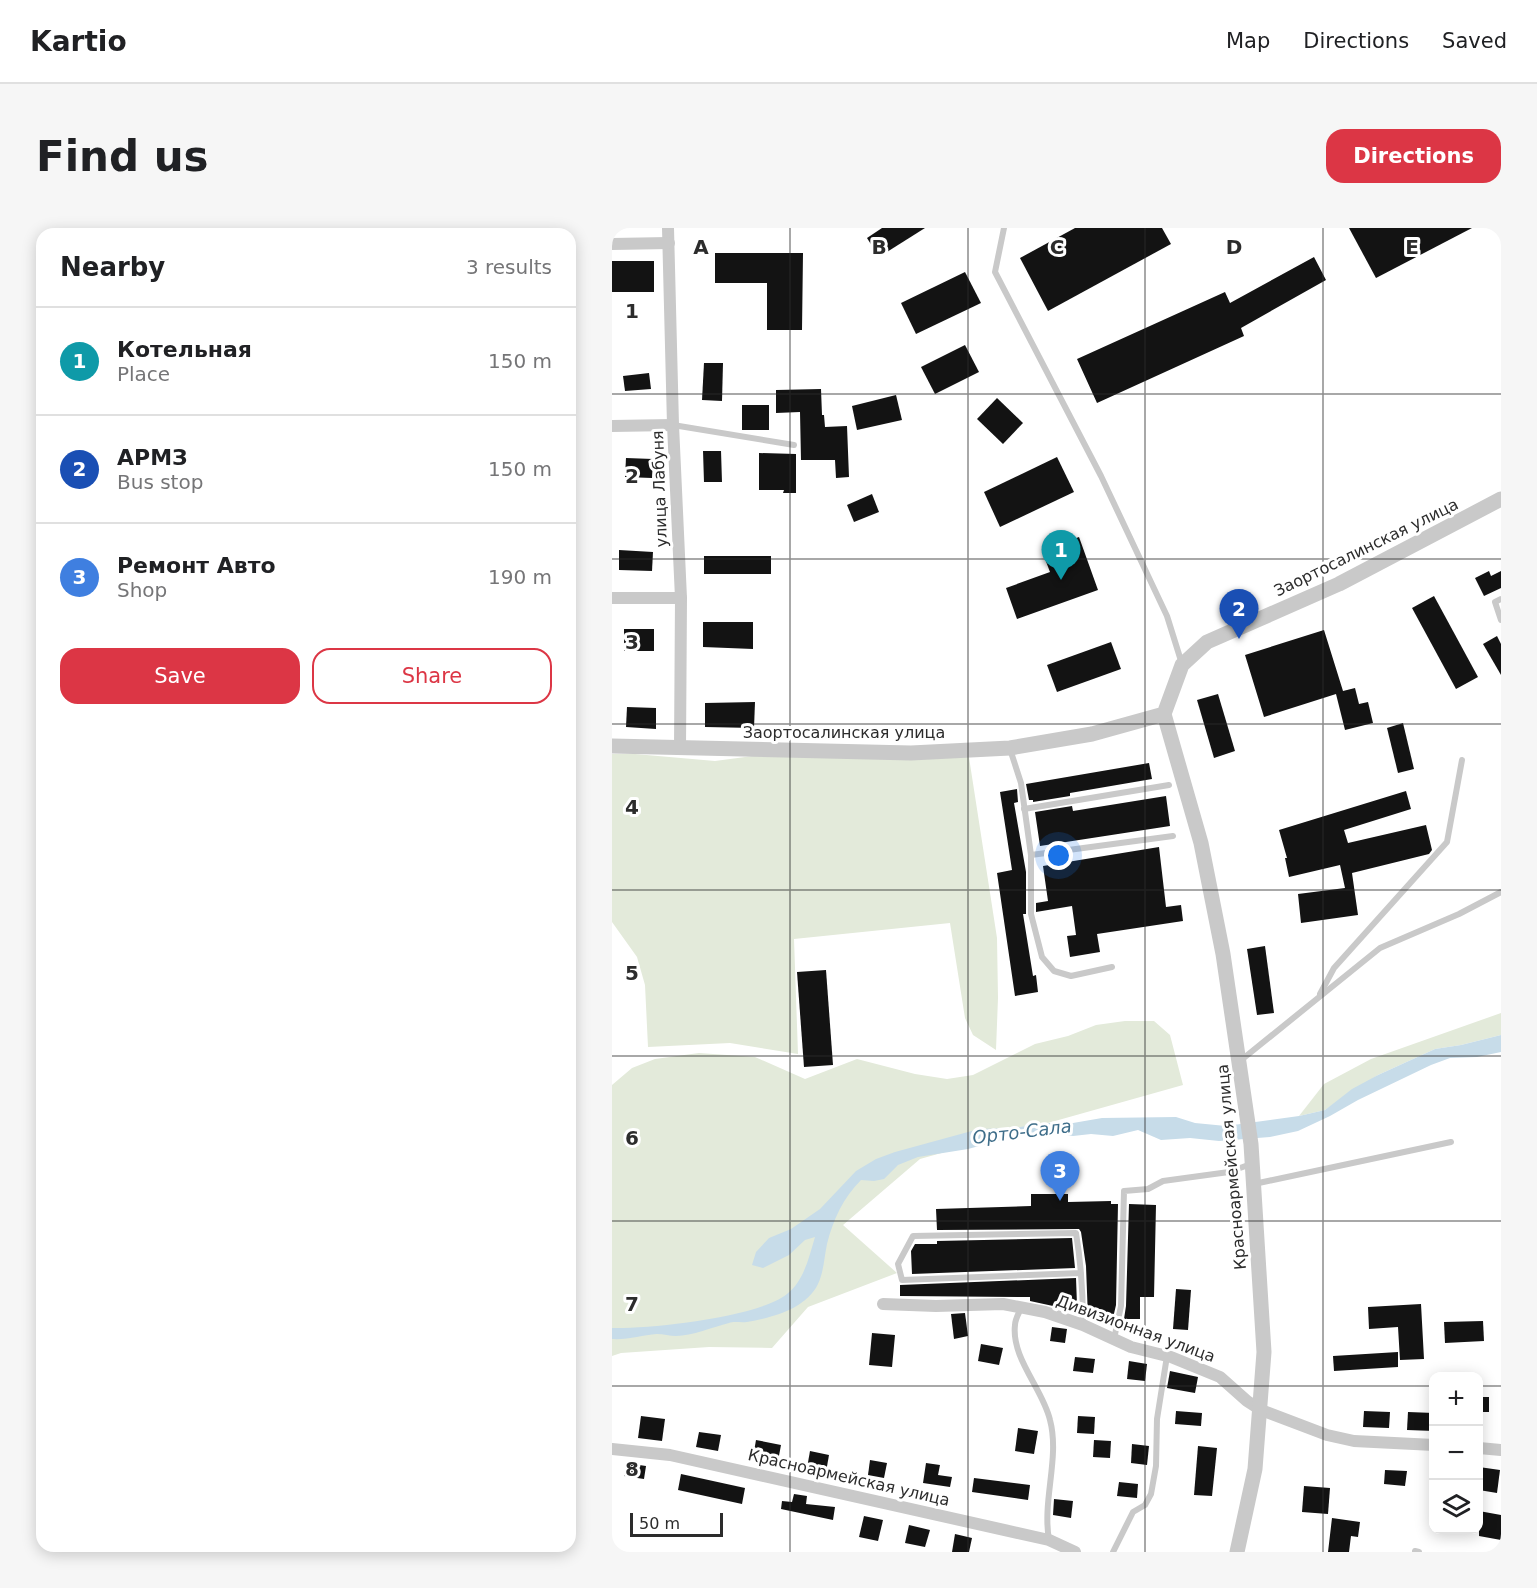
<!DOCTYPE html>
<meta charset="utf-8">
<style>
body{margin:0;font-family:"DejaVu Sans",sans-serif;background:#f6f6f6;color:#202124}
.controls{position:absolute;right:18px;bottom:18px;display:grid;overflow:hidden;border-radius:12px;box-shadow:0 3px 15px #0003}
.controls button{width:54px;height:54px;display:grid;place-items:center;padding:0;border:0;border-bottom:2px solid #e0e0e0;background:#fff;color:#202124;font:30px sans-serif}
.scale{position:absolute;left:18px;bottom:15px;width:93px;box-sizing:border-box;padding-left:6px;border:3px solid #2c2c2c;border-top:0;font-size:16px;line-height:21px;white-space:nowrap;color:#2c2c2c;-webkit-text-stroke:4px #fff;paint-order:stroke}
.you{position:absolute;left:447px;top:628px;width:21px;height:21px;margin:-15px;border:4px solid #fff;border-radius:50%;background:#1a73e8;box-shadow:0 0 0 9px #1a73e833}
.badge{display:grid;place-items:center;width:39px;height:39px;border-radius:50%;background:#dc3645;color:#fff;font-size:20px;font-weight:700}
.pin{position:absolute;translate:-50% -50px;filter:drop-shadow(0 2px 3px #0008)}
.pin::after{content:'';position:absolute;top:32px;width:21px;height:18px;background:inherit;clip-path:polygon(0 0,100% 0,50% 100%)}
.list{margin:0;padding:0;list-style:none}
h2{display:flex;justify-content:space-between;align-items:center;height:78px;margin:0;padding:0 24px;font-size:26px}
h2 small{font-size:20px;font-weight:400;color:#757577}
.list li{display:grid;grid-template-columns:39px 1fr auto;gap:18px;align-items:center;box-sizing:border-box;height:108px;padding:0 24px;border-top:2px solid #e0e0e0}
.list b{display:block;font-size:22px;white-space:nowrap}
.list p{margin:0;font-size:20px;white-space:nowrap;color:#757577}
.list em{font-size:20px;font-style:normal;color:#757577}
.actions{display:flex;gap:12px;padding:18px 24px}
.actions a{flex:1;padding:14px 0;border:2px solid #dc3645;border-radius:18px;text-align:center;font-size:21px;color:#dc3645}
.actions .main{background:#dc3645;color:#fff}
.icon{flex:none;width:33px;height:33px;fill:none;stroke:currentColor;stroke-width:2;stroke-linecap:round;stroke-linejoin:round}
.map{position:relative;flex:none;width:889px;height:1324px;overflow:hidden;border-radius:18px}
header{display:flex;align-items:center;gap:36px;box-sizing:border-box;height:84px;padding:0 30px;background:#fff;border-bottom:2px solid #e0e0e0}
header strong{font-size:28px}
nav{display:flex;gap:33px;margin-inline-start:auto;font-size:21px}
.intro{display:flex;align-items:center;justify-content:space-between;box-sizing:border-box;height:144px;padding:0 36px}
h1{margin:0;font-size:42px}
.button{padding:15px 27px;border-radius:18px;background:#dc3645;color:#fff;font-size:21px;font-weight:700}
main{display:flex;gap:36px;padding:0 36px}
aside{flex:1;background:#fff;border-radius:18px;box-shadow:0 3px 15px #0003}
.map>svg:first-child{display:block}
.green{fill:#e3eada}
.water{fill:#c7dce9}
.building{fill:#131313}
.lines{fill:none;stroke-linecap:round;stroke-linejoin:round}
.service{stroke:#c9c9c9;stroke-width:6}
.minor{stroke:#c9c9c9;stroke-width:12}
.tertiary{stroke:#c9c9c9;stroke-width:15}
.grid{fill:none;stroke:#2c2c2c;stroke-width:1.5;stroke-opacity:0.55}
.labels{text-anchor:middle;stroke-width:6;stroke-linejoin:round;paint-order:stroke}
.street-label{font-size:16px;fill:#2c2c2c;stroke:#fff}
.water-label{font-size:18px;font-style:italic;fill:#3f6e8a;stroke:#fff}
.grid-label{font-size:20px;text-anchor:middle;font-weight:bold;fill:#2c2c2c;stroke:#fff;stroke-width:6;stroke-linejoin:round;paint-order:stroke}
</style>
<header>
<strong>Kartio</strong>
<nav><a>Map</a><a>Directions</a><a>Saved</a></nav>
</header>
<div class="intro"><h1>Find us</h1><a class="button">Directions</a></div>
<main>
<aside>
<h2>Nearby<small>3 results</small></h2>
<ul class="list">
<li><span class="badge" style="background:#0f9aa8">1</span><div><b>Котельная</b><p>Place</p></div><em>150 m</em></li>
<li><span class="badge" style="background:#1a4fb4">2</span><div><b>АРМЗ</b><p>Bus stop</p></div><em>150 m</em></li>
<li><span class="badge" style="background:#3f7fe0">3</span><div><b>Ремонт Авто</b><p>Shop</p></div><em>190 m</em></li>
</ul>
<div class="actions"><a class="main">Save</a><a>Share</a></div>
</aside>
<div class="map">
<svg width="889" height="1324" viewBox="0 0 889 1324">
<rect width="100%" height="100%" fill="#fff"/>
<g class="green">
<polygon points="179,523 356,523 385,710 386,770 384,822 361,807 353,790 338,695 182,711 186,826 118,815 36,819 33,757 25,729 0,694 0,526 23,526 103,533"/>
<polygon points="889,785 889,807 849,817 823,821 766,847 713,882 687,888 712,856 759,831"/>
<polygon points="513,793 542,793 558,807 571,857 308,931 231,997 285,1045 196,1079 160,1120 97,1119 9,1125 0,1128 0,857 20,840 43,831 87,825 143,829 193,851 245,831 303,846 335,851 361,847 423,816 456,808 484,797"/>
</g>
<path class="water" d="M889,807V824L865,829L838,830L819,837L746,872L718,888L686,903L658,909L607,913L578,910L549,912L526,902L501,908L479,906L461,908L436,904L404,908L356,921L306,929L286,937L272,951L262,953L249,952C231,970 221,992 215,1016C212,1030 212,1043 206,1056C194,1081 159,1090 135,1094C129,1095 122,1093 117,1095C101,1099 80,1108 64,1108C58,1108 51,1106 45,1106C30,1107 16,1112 0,1111V1100C37,1101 147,1089 175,1066C192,1053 197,1029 203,1009L193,1012L177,1027L151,1040L140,1037L144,1024L157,1010L179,1001L208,981L244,943L264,931L283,924L367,901L404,900L428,895H461L490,890L564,889L583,895L614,898L687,888L713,882L740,861L766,847L823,821L849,817Z"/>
<g class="building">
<polygon points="270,0 313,0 267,29 255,10"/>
<polygon points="463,0 550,0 559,16 436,83 408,30"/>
<polygon points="737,0 860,0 764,50"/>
<polygon points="103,25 191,25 190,102 155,102 155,55 103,55"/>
<polygon points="702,29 714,52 629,100 632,108 485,175 465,131 613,64 618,75"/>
<rect x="0" y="33" width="42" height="31"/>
<polygon points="353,44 369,75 304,106 289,75"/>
<polygon points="353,117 367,144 323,166 309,139"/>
<polygon points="92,135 111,135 110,173 90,172"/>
<polygon points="37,145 39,161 13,163 11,148"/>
<polygon points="209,161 210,187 212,187 213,199 235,198 237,249 224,250 223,232 189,232 188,184 164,185 164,162"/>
<polygon points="284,167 290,192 245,202 240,178"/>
<polygon points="385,170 411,195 391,216 365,191"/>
<rect x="130" y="177" width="27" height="25"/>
<polygon points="91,223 109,223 110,254 92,254"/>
<polygon points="147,225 184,226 184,265 171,265 172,262 147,262"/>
<polygon points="445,229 462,264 388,299 372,264"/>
<polygon points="14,230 41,231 40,250 13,249"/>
<polygon points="260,266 267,284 242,294 235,277"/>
<polygon points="467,309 486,362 405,391 394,360 438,344 430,323"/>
<polygon points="7,322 41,324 40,343 7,342"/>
<rect x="92" y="328" width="67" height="18"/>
<polygon points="877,343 879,348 889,343 889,360 872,368 863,350"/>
<polygon points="822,368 866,449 844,461 800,380"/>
<polygon points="91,394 141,394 141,421 91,419"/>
<rect x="12" y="401" width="30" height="22"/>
<polygon points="712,402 731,463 743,460 747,476 756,474 761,495 733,502 724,466 652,489 633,427"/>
<polygon points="885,408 889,416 889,447 871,416"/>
<polygon points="499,414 509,441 445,464 435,437"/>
<polygon points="606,466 623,523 602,530 585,472"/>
<polygon points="143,474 142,500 93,499 93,475"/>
<polygon points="15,479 44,480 44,501 14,499"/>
<polygon points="791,495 802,541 786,545 775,500"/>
<polygon points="537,535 540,551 458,565 458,568 421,574 421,572 417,572 414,556"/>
<polygon points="405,561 406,574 402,575 414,644 414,686 411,686 421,748 424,747 426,764 403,768 385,645 400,642 388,564"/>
<polygon points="794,563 799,581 732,602 736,615 814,597 820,622 817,626 740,645 746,687 689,695 686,666 733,660 728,637 677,649 673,630 675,630 667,602"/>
<polygon points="554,568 558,598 428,618 423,584 460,578 461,583"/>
<polygon points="547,619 554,679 569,677 571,693 485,706 488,724 458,729 455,708 464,707 460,678 424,684 424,675 436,673 431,638"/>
<polygon points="653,718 662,785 645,787 635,721"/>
<polygon points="214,742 221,837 192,839 185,744"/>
<polygon points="419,966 456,966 456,974 499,973 499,976 506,976 504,1077 501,1090 499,1090 496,1098 476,1090 474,1038 469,1004 467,1001 325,1002 324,981 419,978"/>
<polygon points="517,976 544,977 542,1069 528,1069 528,1091 512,1091 514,1078"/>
<polygon points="460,1010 463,1040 300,1046 299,1023 303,1016 325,1016 325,1013"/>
<polygon points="464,1050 465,1077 441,1078 418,1073 418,1069 288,1068 288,1057"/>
<polygon points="564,1061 579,1062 576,1102 561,1101"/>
<polygon points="809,1076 812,1131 788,1132 786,1099 757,1101 756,1079"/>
<polygon points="353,1085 356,1108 342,1111 339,1086"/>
<polygon points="871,1093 872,1113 833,1115 832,1094"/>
<polygon points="440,1099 455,1101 453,1115 438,1113"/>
<polygon points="260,1105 283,1107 280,1139 257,1137"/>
<polygon points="369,1116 391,1120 387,1137 366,1133"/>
<polygon points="786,1124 786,1139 722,1143 721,1128"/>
<polygon points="463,1129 483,1131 481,1145 461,1143"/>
<polygon points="517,1133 535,1136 533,1153 515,1151"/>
<polygon points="558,1143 586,1149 583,1165 555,1160"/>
<rect x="867" y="1169" width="10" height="15"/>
<polygon points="564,1183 590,1185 589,1198 563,1196"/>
<polygon points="752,1183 778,1184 777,1200 751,1199"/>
<polygon points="796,1184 822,1185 822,1203 795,1202"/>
<polygon points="29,1188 53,1191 50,1213 26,1210"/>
<polygon points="466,1188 483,1189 482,1206 465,1205"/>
<polygon points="406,1200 426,1203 422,1226 403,1223"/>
<polygon points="87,1204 109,1207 106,1223 84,1219"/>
<polygon points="144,1212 169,1217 166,1233 141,1229"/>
<polygon points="482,1212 499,1213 498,1230 481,1229"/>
<polygon points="520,1216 537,1218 535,1237 519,1235"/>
<polygon points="586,1218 605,1220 600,1268 582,1267"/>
<polygon points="198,1223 217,1227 214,1244 195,1240"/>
<polygon points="258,1232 275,1235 272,1250 256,1247"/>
<polygon points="14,1235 34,1238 32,1251 12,1248"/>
<polygon points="314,1235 328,1237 326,1247 340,1249 338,1259 311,1255"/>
<polygon points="867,1239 888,1242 885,1265 867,1262"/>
<polygon points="773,1242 795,1243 793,1258 772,1256"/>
<polygon points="69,1246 133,1260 130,1276 66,1262"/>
<polygon points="362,1250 418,1257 416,1272 360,1264"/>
<polygon points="507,1254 526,1256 525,1270 505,1268"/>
<polygon points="692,1258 718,1260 716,1286 690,1284"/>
<polygon points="182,1266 195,1268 194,1276 223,1279 221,1292 169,1281 170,1273 180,1274"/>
<polygon points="442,1271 461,1273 459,1290 441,1287"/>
<polygon points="867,1283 889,1287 889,1312 867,1308"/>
<polygon points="252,1288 271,1292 266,1313 247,1309"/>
<polygon points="720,1290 748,1294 746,1309 739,1308 737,1324 716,1324"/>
<polygon points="297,1297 318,1302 313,1319 293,1315"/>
<polygon points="343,1306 360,1310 357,1324 340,1324"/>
</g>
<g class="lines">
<g class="service">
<polyline points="392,0 383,44 489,248 555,388 570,436"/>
<polyline points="61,197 182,217"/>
<polyline points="889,392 883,374 889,371"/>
<polyline points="398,521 409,555 419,627 419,686 430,729 442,743 459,748 500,739"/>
<polyline points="412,581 557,557"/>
<polyline points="419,627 561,608"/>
<polyline points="708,766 722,740 835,614 850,532"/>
<polyline points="628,833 768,720 847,686 889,664"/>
<polyline points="642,956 839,914"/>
<path d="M469,1045L290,1052L286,1036L301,1008L464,1005C469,1035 471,1065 471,1096"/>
<path d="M409,1080C407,1085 403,1091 403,1097C399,1130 431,1161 438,1192C448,1230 430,1272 437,1312"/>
<polyline points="502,1111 509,1078 512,963 536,961 551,953 617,944 639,936"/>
<polyline points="803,1323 807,1324"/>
<polyline points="501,1324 521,1284 533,1277 539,1266 544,1238 545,1191 555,1128"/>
</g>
<g class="minor">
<polyline points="56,0 61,197 69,370 68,520"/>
<polyline points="0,16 57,15"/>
<polyline points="0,198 61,197"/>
<polyline points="0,370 69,370"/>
<polyline points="271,1076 324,1078 391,1076 433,1084 471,1097 519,1119 559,1129 608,1149 635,1173 649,1182 715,1207 742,1213 822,1217"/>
<polyline points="867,1220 889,1222"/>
<polyline points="0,1221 58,1227 437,1312 463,1324"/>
</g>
<g class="tertiary">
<polyline points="552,486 589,615 611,726 639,916 652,1124 643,1241 625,1324"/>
<polyline points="0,518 299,525 398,520 480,506 552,486 570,437 595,414 727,356 889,271"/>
</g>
</g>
<path class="grid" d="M178,0V1324M356,0V1324M533,0V1324M711,0V1324M0,166H889M0,331H889M0,496H889M0,662H889M0,828H889M0,993H889M0,1158H822M867,1158H889"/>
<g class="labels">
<g class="street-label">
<text transform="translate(47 261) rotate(-92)" y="6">улица Лабуня</text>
<text transform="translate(754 319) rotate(-26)" y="6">Заортосалинская улица</text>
<text x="232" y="510">Заортосалинская улица</text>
<text transform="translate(619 939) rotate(-95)" y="6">Красноармейская улица</text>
<text transform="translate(524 1100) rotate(20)" y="6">Дивизионная улица</text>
<text transform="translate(237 1249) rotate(13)" y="6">Красноармейская улица</text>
</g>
<g class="water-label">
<text transform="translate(410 904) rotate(-7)" y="6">Орто-Сала</text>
</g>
</g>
<g class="grid-label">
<text x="89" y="26">A</text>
<text x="267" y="26">B</text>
<text x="445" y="26">C</text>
<text x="622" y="26">D</text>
<text x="800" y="26">E</text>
<text x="20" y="90">1</text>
<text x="20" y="255">2</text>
<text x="20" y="421">3</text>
<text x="20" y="586">4</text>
<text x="20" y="752">5</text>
<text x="20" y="917">6</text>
<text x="20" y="1083">7</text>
<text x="20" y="1248">8</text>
</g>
</svg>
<div class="controls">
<button>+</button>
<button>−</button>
<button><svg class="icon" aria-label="layers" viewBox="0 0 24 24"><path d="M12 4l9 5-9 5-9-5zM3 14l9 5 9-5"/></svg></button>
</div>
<div class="scale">50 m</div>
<div class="you"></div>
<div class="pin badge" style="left:449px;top:352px;background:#0f9aa8">1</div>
<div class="pin badge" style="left:627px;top:411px;background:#1a4fb4">2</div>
<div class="pin badge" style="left:448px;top:973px;background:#3f7fe0">3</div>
</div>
</main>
